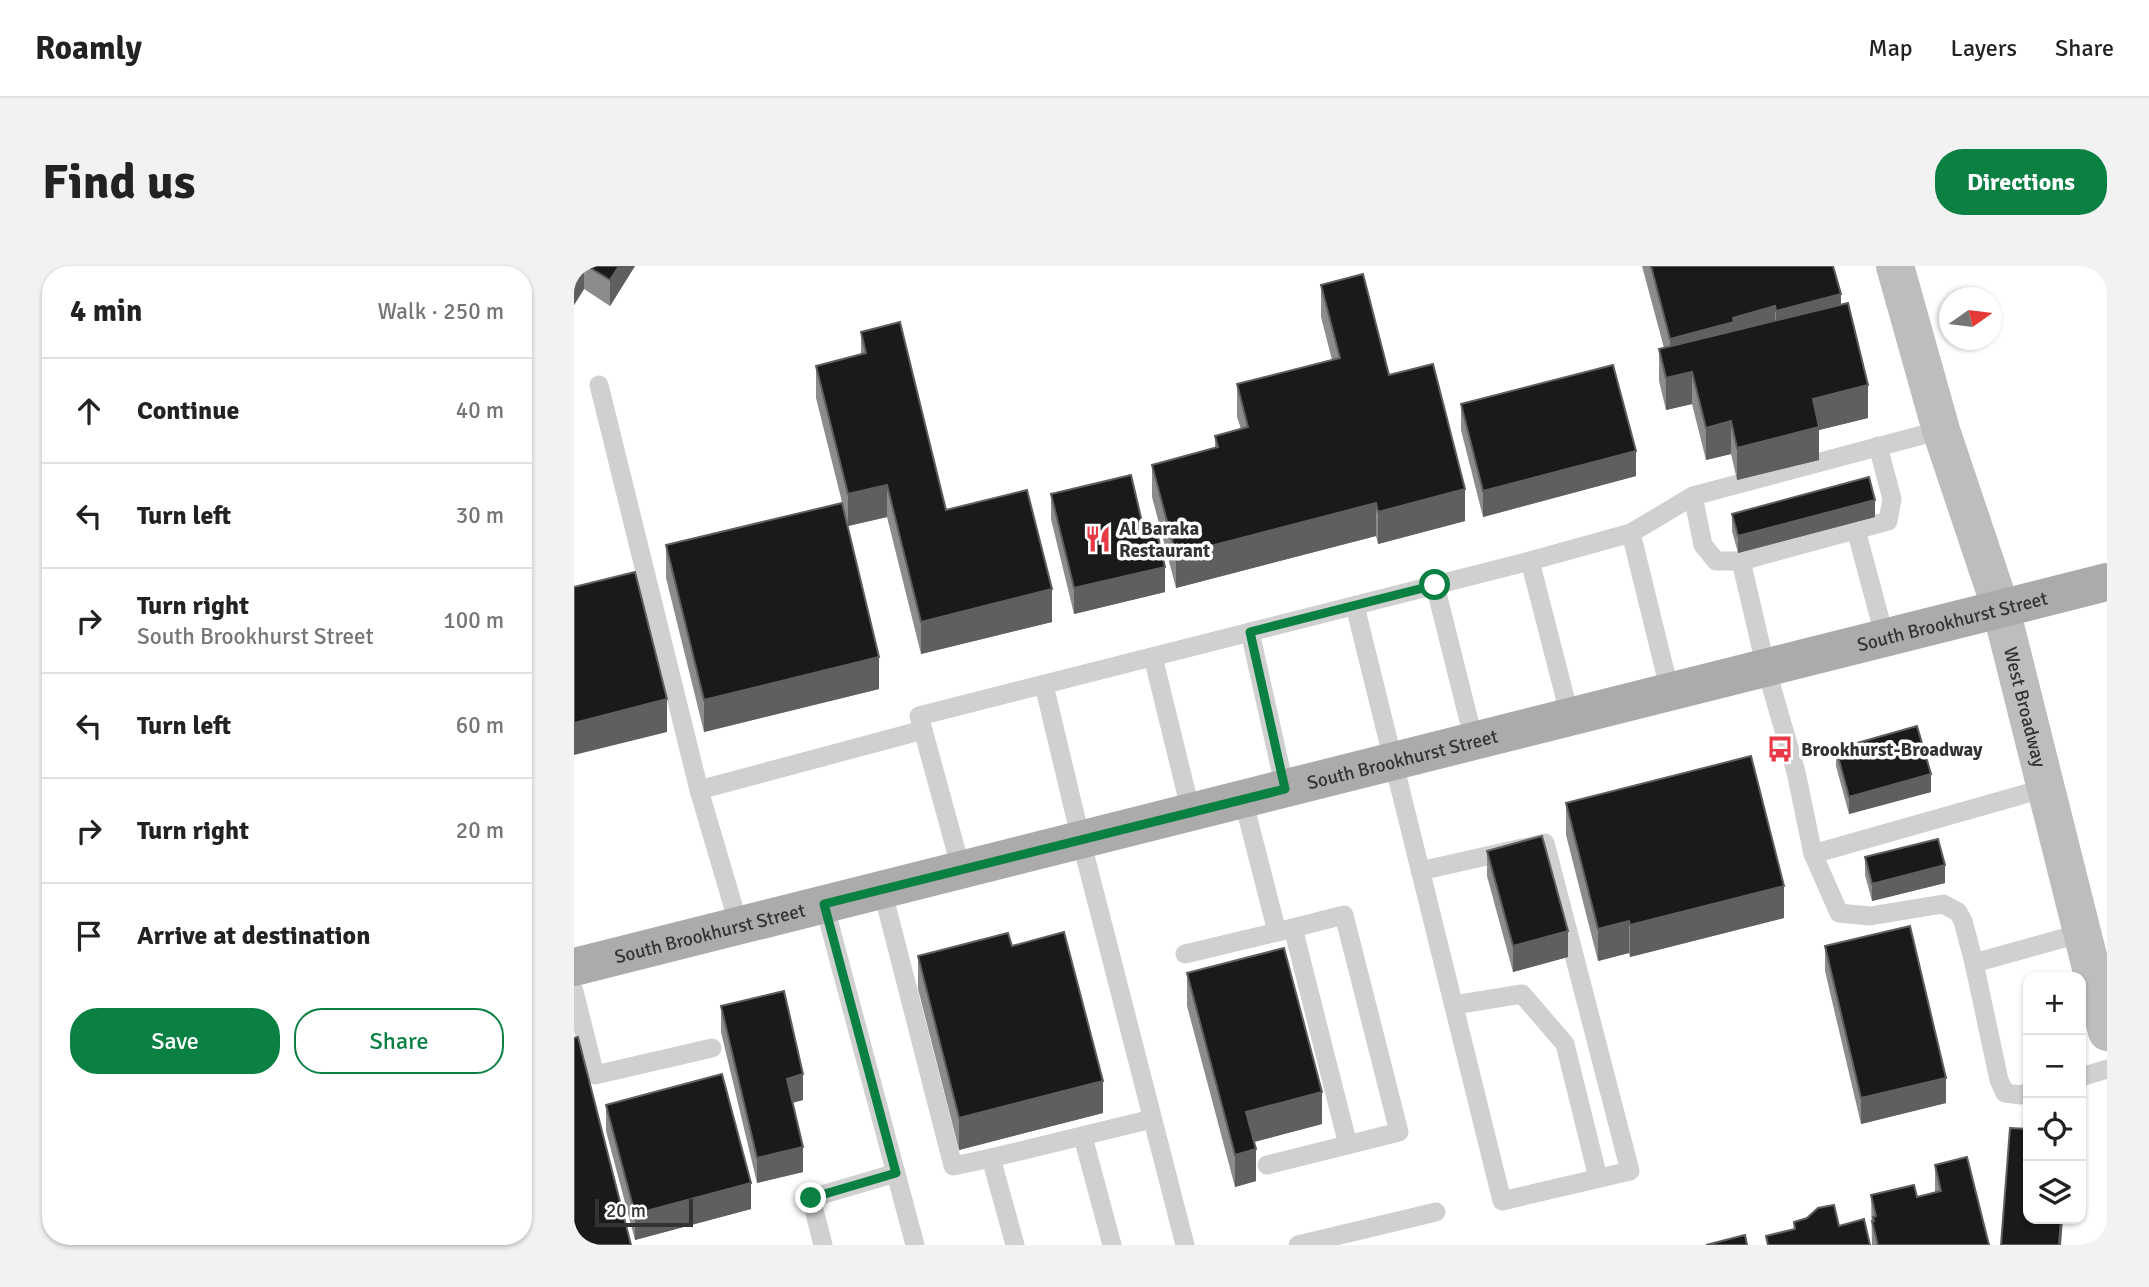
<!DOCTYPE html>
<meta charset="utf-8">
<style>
body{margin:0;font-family:Signika,sans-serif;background:#f2f2f2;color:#222}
.controls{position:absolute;right:21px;bottom:21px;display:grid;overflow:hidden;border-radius:14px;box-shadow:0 2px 5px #0004}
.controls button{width:63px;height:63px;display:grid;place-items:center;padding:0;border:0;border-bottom:2px solid #e0e0e0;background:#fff;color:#222;font:35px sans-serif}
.compass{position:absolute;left:1365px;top:21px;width:63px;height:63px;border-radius:50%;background:#fff;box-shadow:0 2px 5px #0004;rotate:76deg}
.scale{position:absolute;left:21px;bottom:18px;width:98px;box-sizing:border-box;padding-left:7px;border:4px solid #333;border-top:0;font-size:19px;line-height:24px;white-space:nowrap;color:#333;-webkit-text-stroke:5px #fff;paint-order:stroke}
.stop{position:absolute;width:21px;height:21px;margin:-16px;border:5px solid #0b8043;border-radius:50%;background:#fff}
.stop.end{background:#0b8043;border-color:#fff;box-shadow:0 2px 7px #0008}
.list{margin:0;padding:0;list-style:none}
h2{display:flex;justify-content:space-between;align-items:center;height:91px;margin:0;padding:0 28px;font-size:30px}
h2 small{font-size:23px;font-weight:400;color:#767676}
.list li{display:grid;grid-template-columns:46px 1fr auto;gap:21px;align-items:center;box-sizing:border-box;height:105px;padding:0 28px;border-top:2px solid #e0e0e0}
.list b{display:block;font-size:26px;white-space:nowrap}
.list p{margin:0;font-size:23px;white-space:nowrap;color:#767676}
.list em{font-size:23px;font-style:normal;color:#767676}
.actions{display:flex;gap:14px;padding:21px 28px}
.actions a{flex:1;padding:16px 0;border:2px solid #0b8043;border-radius:28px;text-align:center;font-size:24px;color:#0b8043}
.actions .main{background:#0b8043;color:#fff}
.icon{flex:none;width:38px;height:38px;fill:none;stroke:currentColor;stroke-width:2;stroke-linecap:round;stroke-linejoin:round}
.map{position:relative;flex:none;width:1533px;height:979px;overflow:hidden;border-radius:28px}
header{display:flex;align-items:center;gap:42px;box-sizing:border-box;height:98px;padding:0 35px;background:#fff;border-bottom:2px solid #e0e0e0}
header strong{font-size:33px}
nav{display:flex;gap:38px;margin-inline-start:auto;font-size:24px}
.intro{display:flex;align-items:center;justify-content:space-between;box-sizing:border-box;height:168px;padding:0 42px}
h1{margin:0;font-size:49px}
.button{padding:18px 32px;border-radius:28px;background:#0b8043;color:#fff;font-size:24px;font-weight:700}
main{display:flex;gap:42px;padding:0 42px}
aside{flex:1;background:#fff;border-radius:28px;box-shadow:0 2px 5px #0004}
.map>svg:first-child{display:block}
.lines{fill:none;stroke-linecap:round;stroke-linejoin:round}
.lane{stroke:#d0d0d0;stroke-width:19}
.secondary{stroke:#bdbdbd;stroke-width:38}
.primary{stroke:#ababab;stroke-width:38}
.wall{fill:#8c8c8c}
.shaded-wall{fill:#5f5f5f}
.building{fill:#1a1a1a;stroke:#5f5f5f;stroke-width:2}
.route{stroke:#0b8043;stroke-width:9}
.labels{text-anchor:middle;stroke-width:7;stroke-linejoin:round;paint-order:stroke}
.poi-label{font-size:19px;font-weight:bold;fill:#333;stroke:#fff;text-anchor:start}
.street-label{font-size:19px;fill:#333;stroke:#fff}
</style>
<header>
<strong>Roamly</strong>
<nav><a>Map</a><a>Layers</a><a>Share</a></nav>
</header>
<div class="intro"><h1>Find us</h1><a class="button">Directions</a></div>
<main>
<aside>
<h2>4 min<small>Walk · 250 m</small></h2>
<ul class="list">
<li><svg class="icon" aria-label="ahead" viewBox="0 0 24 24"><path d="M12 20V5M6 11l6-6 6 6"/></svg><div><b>Continue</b></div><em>40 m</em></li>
<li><svg class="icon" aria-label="left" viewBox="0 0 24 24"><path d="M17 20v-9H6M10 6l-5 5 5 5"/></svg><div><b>Turn left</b></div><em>30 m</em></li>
<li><svg class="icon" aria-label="right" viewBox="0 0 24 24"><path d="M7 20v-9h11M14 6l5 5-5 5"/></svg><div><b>Turn right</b><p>South Brookhurst Street</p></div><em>100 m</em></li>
<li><svg class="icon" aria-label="left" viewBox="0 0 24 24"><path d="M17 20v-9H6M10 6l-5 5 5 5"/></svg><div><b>Turn left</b></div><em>60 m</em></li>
<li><svg class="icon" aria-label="right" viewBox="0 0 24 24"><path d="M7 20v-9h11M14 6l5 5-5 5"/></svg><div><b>Turn right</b></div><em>20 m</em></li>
<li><svg class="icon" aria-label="arrive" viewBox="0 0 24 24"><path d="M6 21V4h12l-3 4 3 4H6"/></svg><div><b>Arrive at destination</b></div></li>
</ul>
<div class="actions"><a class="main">Save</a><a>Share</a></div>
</aside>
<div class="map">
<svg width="1533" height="979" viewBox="0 0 1533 979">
<rect width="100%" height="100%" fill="#fff"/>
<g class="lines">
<g class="lane">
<polyline points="25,119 125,524 165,660"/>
<polyline points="1119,230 1129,279 1142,295 1167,295 1314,255 1318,233 1304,180"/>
<polyline points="1282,264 1311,372"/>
<polyline points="1057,267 1096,426"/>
<polyline points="956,295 996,451"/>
<polyline points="1167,295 1192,402 1222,506 1239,588 1265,647 1296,650 1369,638 1384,646 1389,655 1400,697 1508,667"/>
<polyline points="861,319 900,475"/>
<polyline points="781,340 928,935 1056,905 971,577 846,605"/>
<polyline points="676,366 711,523"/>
<polyline points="579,391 617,546"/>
<polyline points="470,419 507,574 611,979"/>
<polyline points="349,464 387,603"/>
<polyline points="125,524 349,464 345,450 956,295 1057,267 1119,230 1367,164"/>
<polyline points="669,533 703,666 770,649 825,866 693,899"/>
<polyline points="1239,588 1472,522"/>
<polyline points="308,623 379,900 417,892"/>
<polyline points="250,638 341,979"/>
<polyline points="719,662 774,879"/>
<polyline points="611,688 703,666"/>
<polyline points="1400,697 1425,814 1431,827 1447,829 1454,826"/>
<polyline points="0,725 21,809 138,782"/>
<polyline points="880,739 948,728 991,778 1024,912"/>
<polyline points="1507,811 1533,803"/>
<polyline points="509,871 538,979"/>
<polyline points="249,979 237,932 322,907"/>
<polyline points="441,979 417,892 578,853"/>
<polyline points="724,979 862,946"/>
</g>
<path class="secondary" id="s1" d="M1321,0L1367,164L1427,343L1533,766"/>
<path class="primary" id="s2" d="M0,701L1533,316"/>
</g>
<g class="wall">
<polygon points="0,0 61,0 36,40 10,23 0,39"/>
<polygon points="1068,0 1259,0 1267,39 1294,152 1245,164 1245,194 1163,214 1157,188 1132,194 1118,138 1092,144 1085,115 1085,83 1090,82"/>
<polygon points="747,19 815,109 891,255 804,278 802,270 602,322 578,231 578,199 641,182 641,170 667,163 663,151 663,118 758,94 747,51"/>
<polygon points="287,66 372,244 478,356 347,388 313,251 274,260 242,132 242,100 287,88"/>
<polygon points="887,138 1062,210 909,251 887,164"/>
<polygon points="477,228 571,269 591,326 500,348 477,253"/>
<polygon points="1158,248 1301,251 1164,287 1158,265"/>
<polygon points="92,279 305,423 130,466 92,312"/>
<polygon points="1262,483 1357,526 1275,548 1262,500"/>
<polygon points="992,537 1210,652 1056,691 1055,687 1024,695 992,569"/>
<polygon points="913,585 994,691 939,706 913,610"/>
<polygon points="1291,591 1371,617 1298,635 1291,609"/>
<polygon points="1251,680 1372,837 1287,858 1251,705"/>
<polygon points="344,690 529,847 385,884 344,723"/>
<polygon points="613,707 748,858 680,876 682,915 661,921 613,740"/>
<polygon points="147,740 229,834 218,837 229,906 183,917 147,766"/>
<polygon points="32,839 177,943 61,974 32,865"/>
<polygon points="1361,899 1415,979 1298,979 1297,929 1343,931 1361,927"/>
</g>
<g class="shaded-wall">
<polygon points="9,0 10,0 10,23 0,39 0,14"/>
<polygon points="45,0 61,0 36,40 36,14"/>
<polygon points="1267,28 1267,60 1202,77 1202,45"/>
<polygon points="1201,40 1201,72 1096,105 1096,73 1159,52"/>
<polygon points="1118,106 1118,138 1092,144 1092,112"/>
<polygon points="1294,119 1294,152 1245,164 1245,194 1163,214 1163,182 1239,133"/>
<polygon points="1157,155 1157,188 1132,194 1132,162"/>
<polygon points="1062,185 1062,210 909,251 909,225"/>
<polygon points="313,219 313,251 274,260 274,228"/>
<polygon points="891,223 891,255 804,278 804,246"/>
<polygon points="1301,234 1301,251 1164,287 1164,270"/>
<polygon points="802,237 802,270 602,322 602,289"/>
<polygon points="591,301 591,326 500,348 500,322"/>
<polygon points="478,323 478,356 347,388 347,356"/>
<polygon points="305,391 305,423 130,466 130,434"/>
<polygon points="93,433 93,466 0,489 0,457"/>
<polygon points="1357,508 1357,526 1275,548 1275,531"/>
<polygon points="1371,599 1371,617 1298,635 1298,618"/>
<polygon points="1210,620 1210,652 1056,691 1056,659"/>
<polygon points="1055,655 1055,687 1024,695 1024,663"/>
<polygon points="994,665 994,691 939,706 939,680"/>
<polygon points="229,808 229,834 213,838 213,813"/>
<polygon points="1372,812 1372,837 1287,858 1287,832"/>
<polygon points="529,815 529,847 385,884 385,852"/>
<polygon points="748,826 748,858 672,878 672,846"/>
<polygon points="229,881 229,906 183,917 183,892"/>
<polygon points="682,883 682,915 661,921 661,889"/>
<polygon points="177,917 177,943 61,974 61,948"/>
<polygon points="1487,953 1489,953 1487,979 1485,979"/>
</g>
<g class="building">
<polygon points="0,0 9,0 0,14"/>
<polygon points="13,0 45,0 36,14"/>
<polygon points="1077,0 1259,0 1267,28 1202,45 1201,40 1159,52 1160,56 1096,73"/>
<polygon points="789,8 815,109 859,98 891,223 804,246 802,237 602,289 578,199 644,181 641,170 674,161 663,118 766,92 747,19"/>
<polygon points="1274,37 1294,119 1239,133 1245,161 1163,182 1157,155 1132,162 1118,106 1092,112 1085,83"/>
<polygon points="326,56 372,244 453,224 478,323 347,356 313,219 274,228 242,100 292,87 287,66"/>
<polygon points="1039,99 1062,185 909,225 887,138"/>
<polygon points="557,209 571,269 583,266 591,301 500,322 477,228"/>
<polygon points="1295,211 1301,234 1164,270 1158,248"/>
<polygon points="268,237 305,391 130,434 92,279"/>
<polygon points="61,306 93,433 0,457 0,321"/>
<polygon points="1343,460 1357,508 1275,531 1262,483"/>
<polygon points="1177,490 1210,620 1056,659 1055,655 1024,663 992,537"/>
<polygon points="968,570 994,665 939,680 913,585"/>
<polygon points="1364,573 1371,599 1298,618 1291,591"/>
<polygon points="1336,660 1372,812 1287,832 1251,680"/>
<polygon points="490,666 529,815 385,852 344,690 434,667 438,680"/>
<polygon points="710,682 748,826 672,846 682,883 661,889 613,707"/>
<polygon points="210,725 229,808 213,813 229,881 183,892 147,740"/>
<polygon points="4,771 57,979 0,979 0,772"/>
<polygon points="148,808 177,917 61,948 32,839"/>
<polygon points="1436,862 1454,863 1454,953 1487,953 1485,979 1427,979"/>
<polygon points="1393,891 1415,979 1304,979 1298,955 1300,955 1299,951 1302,950 1297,929 1340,919 1343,931 1367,925 1361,899"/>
<polygon points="1260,939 1265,960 1290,953 1296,979 1194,979 1192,970 1221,963 1220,956 1233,952 1244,942"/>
<polygon points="1171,969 1173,979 1132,979"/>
</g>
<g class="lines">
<polyline class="route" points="237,932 322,907 250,638 711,523 676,366 861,319"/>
</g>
<defs>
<g id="restaurant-bare" transform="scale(2.1)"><path d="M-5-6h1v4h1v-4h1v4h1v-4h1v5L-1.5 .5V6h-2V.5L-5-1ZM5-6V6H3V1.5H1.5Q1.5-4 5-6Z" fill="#e63946" stroke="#fff" stroke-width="2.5" paint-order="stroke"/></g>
<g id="bus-bare" transform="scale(2.1)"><path d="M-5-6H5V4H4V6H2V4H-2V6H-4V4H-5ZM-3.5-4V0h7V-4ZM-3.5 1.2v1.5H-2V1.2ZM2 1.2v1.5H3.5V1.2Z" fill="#e63946" stroke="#fff" stroke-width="2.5" paint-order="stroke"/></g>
</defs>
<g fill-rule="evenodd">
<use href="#restaurant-bare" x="524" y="273"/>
<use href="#bus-bare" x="1206" y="483"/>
</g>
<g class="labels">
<g class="poi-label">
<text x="545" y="269">Al Baraka<tspan x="545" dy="22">Restaurant</tspan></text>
<text x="1227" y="490">Brookhurst-Broadway</text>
</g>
<g class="street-label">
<text dy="7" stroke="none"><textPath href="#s2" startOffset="1421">South Brookhurst Street</textPath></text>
<text dy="7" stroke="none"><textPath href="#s1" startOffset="460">West Broadway</textPath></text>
<text dy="7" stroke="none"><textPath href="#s2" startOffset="854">South Brookhurst Street</textPath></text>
<text dy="7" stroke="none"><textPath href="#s2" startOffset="140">South Brookhurst Street</textPath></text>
</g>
</g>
</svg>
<div class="controls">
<button>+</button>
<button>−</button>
<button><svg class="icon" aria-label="locate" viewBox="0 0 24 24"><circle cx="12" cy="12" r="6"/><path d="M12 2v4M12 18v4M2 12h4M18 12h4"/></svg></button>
<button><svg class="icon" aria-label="layers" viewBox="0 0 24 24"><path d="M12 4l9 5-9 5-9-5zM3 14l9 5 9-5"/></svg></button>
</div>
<svg class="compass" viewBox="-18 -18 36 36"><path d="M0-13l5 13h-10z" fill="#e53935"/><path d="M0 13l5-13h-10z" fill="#767676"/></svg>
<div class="scale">20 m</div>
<div class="stop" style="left:861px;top:319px"></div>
<div class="stop end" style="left:237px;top:932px"></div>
</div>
</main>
